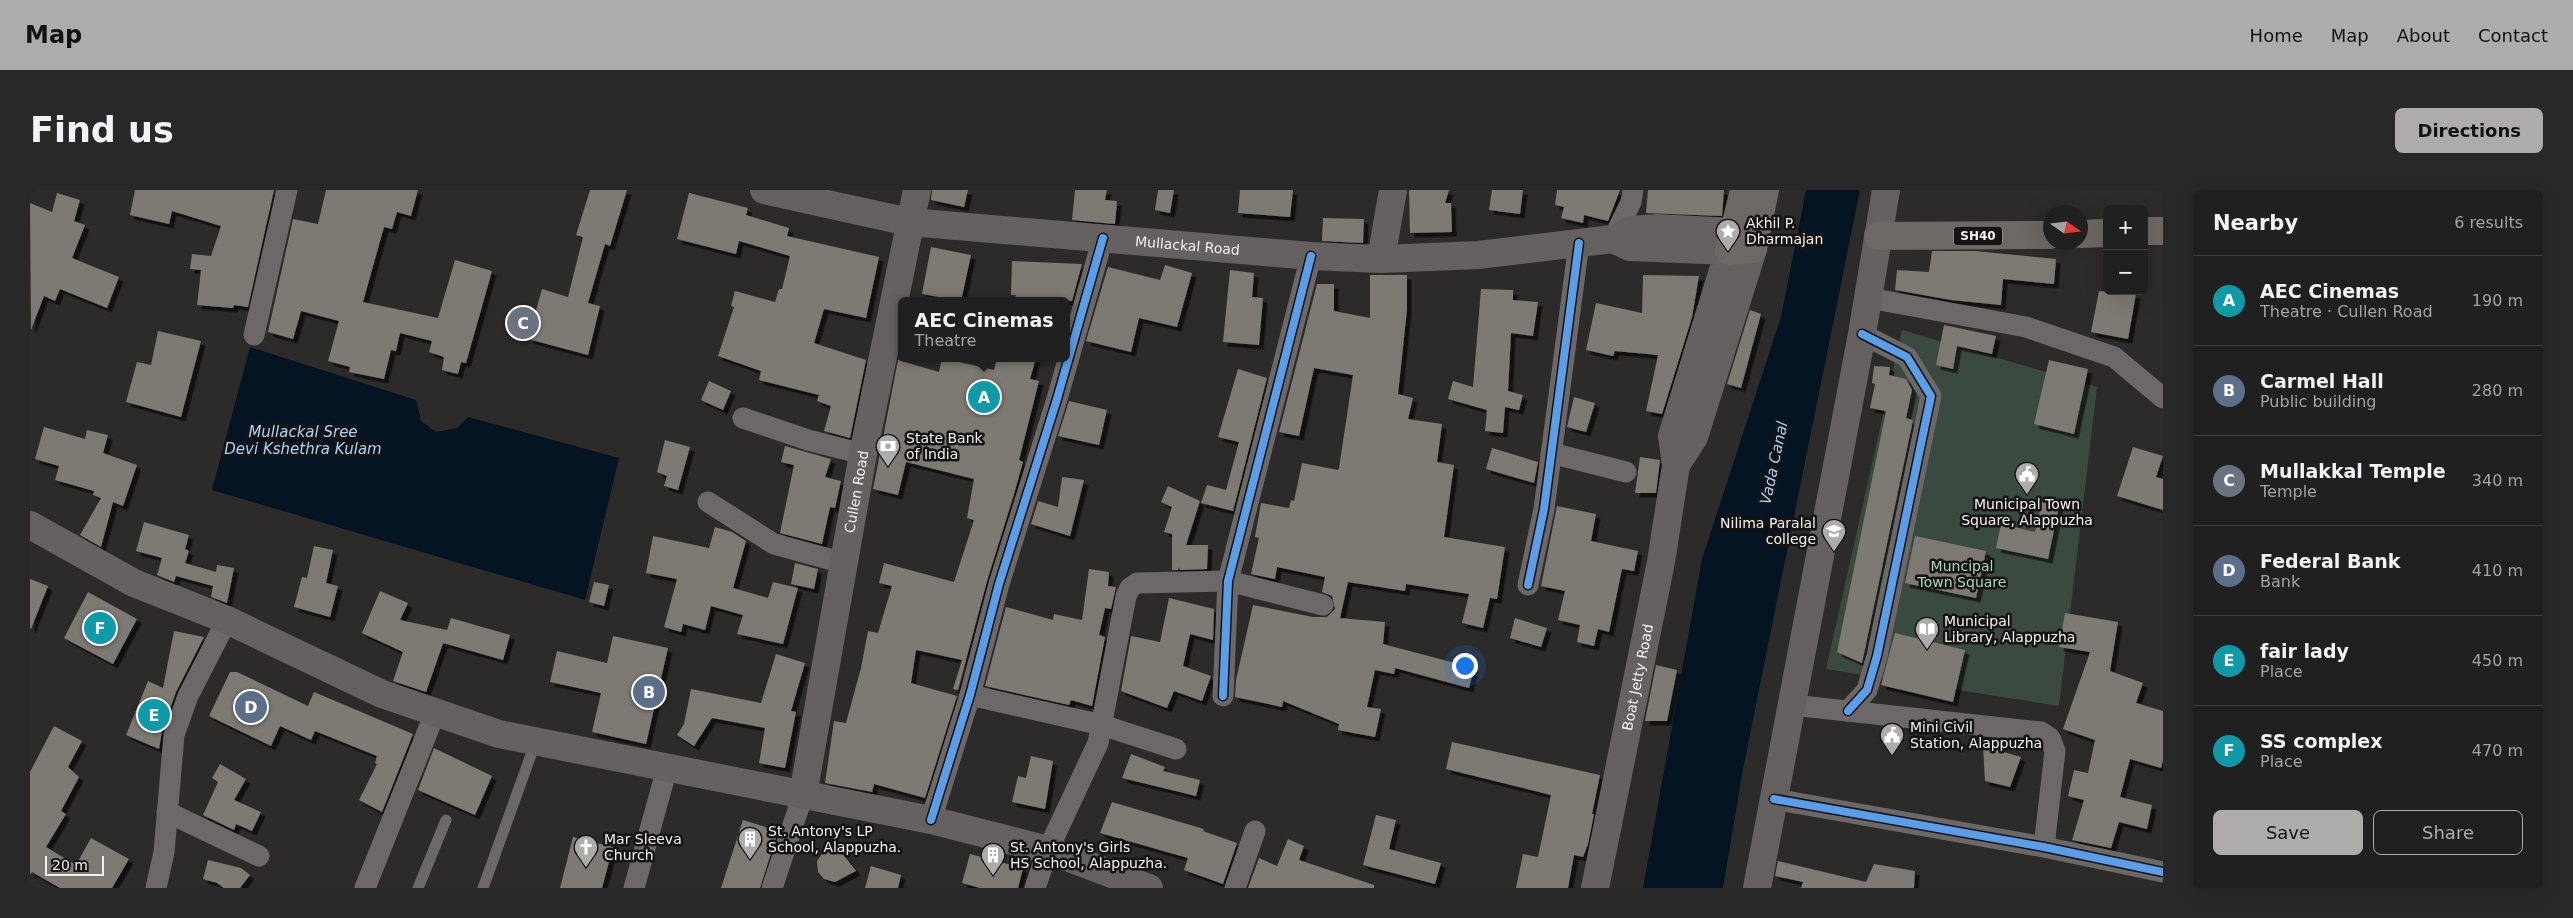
<!DOCTYPE html>
<meta charset="utf-8">
<style>
body{margin:0;font-family:"DejaVu Sans",sans-serif;background:#292829;color:#f1f3f6}
.controls{position:absolute;right:15px;top:15px;display:grid;overflow:hidden;border-radius:8px;box-shadow:0 5px 20px #0002}
.controls button{width:45px;height:45px;display:grid;place-items:center;padding:0;border:0;border-bottom:1px solid #3e3e3e;background:#212020;color:#f1f3f6;font:25px sans-serif}
.compass{position:absolute;left:2013px;top:15px;width:45px;height:45px;border-radius:50%;background:#212020;box-shadow:0 5px 20px #0002;rotate:104deg}
.scale{position:absolute;left:15px;bottom:12px;width:59px;box-sizing:border-box;padding-left:5px;border:2px solid #f3f1f0;border-top:0;font-size:14px;line-height:18px;white-space:nowrap;color:#f3f1f0;-webkit-text-stroke:4px #151413;paint-order:stroke}
.you{position:absolute;left:1434px;top:475px;width:18px;height:18px;margin:-12px;border:4px solid #fff;border-radius:50%;background:#1a73e8;box-shadow:0 0 0 8px #1a73e833}
.badge{display:grid;place-items:center;width:32px;height:32px;border-radius:50%;background:#adacab;color:#fff;font-size:16px;font-weight:700}
.pin{position:absolute;translate:-50% -50%;border:2px solid #fff;box-shadow:0 1px 5px #0006}
.popup{position:absolute;left:868px;top:107px;width:172px;height:65px;box-sizing:border-box;display:grid;place-content:center;border-radius:8px;background:#212020;filter:drop-shadow(0 1px 4px #0005);font-size:16px;white-space:nowrap;color:#a2a3a5}
.popup b{font-size:19px;color:#f1f3f6}
.popup::after{content:'';position:absolute;left:50%;top:100%;margin-left:-10px;border:10px solid transparent;border-top-color:#212020}
.list{margin:0;padding:0;list-style:none}
h2{display:flex;justify-content:space-between;align-items:center;height:65px;margin:0;padding:0 20px;font-size:21px}
h2 small{font-size:16px;font-weight:400;color:#a2a3a5}
.list li{display:grid;grid-template-columns:32px 1fr auto;gap:15px;align-items:center;box-sizing:border-box;height:90px;padding:0 20px;border-top:1px solid #3e3e3e}
.list b{display:block;font-size:19px;white-space:nowrap}
.list p{margin:0;font-size:16px;white-space:nowrap;color:#a2a3a5}
.list em{font-size:16px;font-style:normal;color:#a2a3a5}
.actions{display:flex;gap:10px;padding:15px 20px}
.actions a{flex:1;padding:11px 0;border:1px solid #adacab;border-radius:8px;text-align:center;font-size:18px;color:#adacab}
.actions .main{background:#adacab;color:#111}
.map{position:relative;flex:none;width:2133px;height:698px;overflow:hidden;border-radius:8px}
header{display:flex;align-items:center;gap:30px;box-sizing:border-box;height:70px;padding:0 25px;background:#adacab;color:#111}
header strong{font-size:24px}
nav{display:flex;gap:28px;margin-inline-start:auto;font-size:18px}
.intro{display:flex;align-items:center;justify-content:space-between;box-sizing:border-box;height:120px;padding:0 30px}
h1{margin:0;font-size:35px}
.button{padding:12px 22px;border-radius:8px;background:#adacab;color:#111;font-size:18px;font-weight:700}
main{display:flex;gap:30px;padding:0 30px}
aside{flex:1;background:#212020;border-radius:8px;box-shadow:0 5px 20px #0002}
.map>svg:first-child{display:block}
.green{fill:#3b4a40}
.water{fill:#051422}
.building{fill:#7d7973;filter:url(#shadow)}
.lines{fill:none;stroke-linecap:round;stroke-linejoin:round}
.service{stroke:#6c6867;stroke-width:11}
.minor{stroke:#6c6867;stroke-width:21}
.secondary{stroke:#646160;stroke-width:28}
.primary{stroke:#6d6866;stroke-width:28}
.cycleway-casing{stroke:#151413;stroke-width:11}
.cycleway{stroke:#5a9eea;stroke-width:8}
.labels{text-anchor:middle;stroke-width:5;stroke-linejoin:round;paint-order:stroke}
.shield{fill:#151413;stroke:#b0afae;stroke-width:1}
.shield-label{font-size:12px;font-weight:bold;fill:#f3f1f0}
.poi-label{font-size:14px;fill:#f3f1f0;stroke:#151413;text-anchor:start}
.street-label{font-size:14px;fill:#f3f1f0;stroke:#151413}
.park-label{font-size:14px;fill:#a6daba;stroke:#151413}
.water-label{font-size:15px;font-style:italic;fill:#a8d3fa;stroke:#151413}
</style>
<header>
<strong>Map</strong>
<nav><a>Home</a><a>Map</a><a>About</a><a>Contact</a></nav>
</header>
<div class="intro"><h1>Find us</h1><a class="button">Directions</a></div>
<main>
<div class="map">
<svg width="2133" height="698" viewBox="0 0 2133 698">
<defs>
<filter id="shadow"><feDropShadow dx="4.5" dy="4.5" stdDeviation="0" flood-color="#0009"/></filter>
</defs>
<rect width="100%" height="100%" fill="#2c2b2a"/>
<polygon class="green" points="1872,140 2067,197 2029,516 1796,479"/>
<g class="water">
<polygon points="1776,0 1830,0 1713,579 1693,698 1613,698 1672,369 1751,127"/>
<polygon points="220,157 386,210 391,231 406,242 427,238 438,227 589,268 555,410 182,300"/>
</g>
<g class="building">
<polygon points="105,0 244,0 218,117 204,115 203,118 167,115 171,80 160,79 162,64 181,66 191,36 142,21 139,34 100,25"/>
<polygon points="296,0 388,0 381,26 367,22 362,39 354,37 333,112 408,128 425,70 462,81 436,173 431,172 428,184 412,180 414,167 399,162 402,151 370,143 366,161 361,160 354,189 319,182 320,177 298,171 309,131 271,121 263,149 238,142 263,29 288,34"/>
<polygon points="560,0 597,0 580,56 575,54 558,113 570,116 558,165 498,149 512,99 538,107 553,47 546,45"/>
<polygon points="902,0 938,0 934,17 901,10"/>
<polygon points="1045,0 1077,0 1075,10 1087,11 1085,34 1042,30"/>
<polygon points="1128,0 1144,0 1140,23 1125,20"/>
<polygon points="1210,0 1263,0 1260,27 1208,23"/>
<polygon points="1379,0 1419,0 1415,13 1421,13 1422,42 1380,43"/>
<polygon points="1462,0 1493,0 1490,24 1459,20"/>
<polygon points="1527,0 1590,0 1578,31 1554,25 1553,33 1531,28 1534,17 1525,15"/>
<polygon points="1618,0 1694,0 1692,26 1616,23"/>
<polygon points="27,3 50,10 44,31 55,35 42,68 89,87 77,118 30,99 25,111 14,106 1,140 0,13 22,22"/>
<polygon points="659,3 718,18 716,25 759,38 757,46 849,67 836,128 794,119 784,153 836,170 820,248 794,241 801,216 787,211 789,205 729,190 731,181 688,166 704,117 701,116 705,101 745,112 749,99 752,99 760,66 709,51 706,64 647,49"/>
<polygon points="1293,28 1334,29 1333,53 1292,51"/>
<polygon points="901,57 941,65 931,111 892,104"/>
<polygon points="1902,61 1945,61 2026,69 2024,94 1973,89 1971,115 1921,110 1865,100 1867,80 1899,82"/>
<polygon points="982,71 1052,74 1042,111 984,111 986,105 981,105"/>
<polygon points="1135,75 1162,83 1147,137 1109,128 1101,162 1056,151 1078,77 1130,90"/>
<polygon points="1200,80 1224,83 1222,107 1233,108 1229,155 1193,152"/>
<polygon points="1340,85 1377,85 1377,119 1368,204 1383,208 1378,229 1412,234 1407,272 1424,275 1414,347 1475,357 1467,409 1460,408 1453,438 1432,433 1439,404 1376,394 1375,401 1318,392 1310,428 1355,432 1353,454 1444,478 1439,498 1365,478 1364,484 1345,480 1337,517 1351,519 1345,547 1308,540 1309,534 1253,511 1252,517 1205,507 1206,490 1223,415 1283,427 1297,427 1305,419 1302,406 1292,402 1295,387 1247,377 1245,389 1221,384 1229,348 1225,347 1231,313 1259,318 1261,310 1264,311 1272,273 1308,280 1309,278 1323,185 1284,178 1269,246 1249,242 1287,94 1304,94 1304,121 1340,128"/>
<polygon points="1613,85 1669,86 1662,127 1632,224 1616,221 1628,165 1585,161 1583,166 1556,160 1566,113 1612,123"/>
<polygon points="1451,99 1483,100 1483,110 1508,112 1503,146 1481,143 1478,201 1493,205 1489,220 1475,217 1473,243 1455,241 1457,220 1418,209 1423,191 1443,197"/>
<polygon points="2069,101 2106,104 2098,149 2061,142"/>
<polygon points="1720,120 1731,124 1711,198 1697,194"/>
<polygon points="1914,135 1966,146 1962,164 1927,156 1923,179 1906,175"/>
<polygon points="128,141 171,151 151,227 96,212 107,172 121,175"/>
<polygon points="912,168 964,180 967,168 1006,168 1000,189 1009,191 989,270 993,272 984,304 957,391 928,500 923,499 932,470 886,460 881,493 927,506 895,608 844,594 842,602 795,593 804,531 816,533 831,478 838,441 848,443 862,396 849,393 854,373 924,392 944,330 937,328 944,289 876,272 868,305 843,299 868,170 909,182"/>
<polygon points="2019,170 2058,179 2044,244 2004,234"/>
<polygon points="1844,176 1860,177 1859,185 1876,189 1882,200 1876,228 1883,230 1832,473 1807,462 1856,221 1840,218 1845,194 1842,193"/>
<polygon points="1208,179 1237,188 1203,321 1171,313 1177,295 1196,300 1209,252 1188,247"/>
<polygon points="679,191 701,201 693,220 671,210"/>
<polygon points="1544,207 1565,213 1556,242 1537,237"/>
<polygon points="1039,211 1077,220 1069,255 1028,246"/>
<polygon points="14,237 55,249 57,240 78,245 73,263 107,275 93,316 83,312 71,357 50,345 71,308 63,305 64,301 25,290 29,276 5,269"/>
<polygon points="635,250 660,257 648,300 634,296 637,286 627,282"/>
<polygon points="755,256 801,269 795,287 811,291 805,318 800,317 792,354 750,343 764,275 751,272"/>
<polygon points="2103,257 2133,266 2126,287 2133,289 2133,320 2087,306"/>
<polygon points="1462,258 1508,272 1504,293 1456,279"/>
<polygon points="1610,267 1630,270 1626,303 1605,303"/>
<polygon points="1032,287 1054,290 1040,346 1001,334 1008,311 1028,317"/>
<polygon points="1138,296 1170,311 1156,355 1178,355 1177,379 1150,380 1149,377 1148,380 1142,380 1142,344 1134,342 1142,317 1131,312"/>
<polygon points="2012,312 2029,316 2018,369 1966,358 1971,334 2005,342"/>
<polygon points="1527,316 1566,324 1561,351 1608,361 1604,381 1592,379 1579,442 1568,439 1564,456 1547,452 1550,435 1528,430 1535,401 1511,396"/>
<polygon points="114,332 159,345 155,359 159,361 155,373 186,382 187,375 204,378 197,413 181,407 183,396 146,386 144,392 127,385 132,368 106,361"/>
<polygon points="685,337 702,342 716,351 703,398 738,408 743,392 768,398 753,454 707,444 713,425 681,416 675,440 653,434 651,442 634,437 647,389 616,383 623,346 679,358"/>
<polygon points="1885,346 1956,361 1946,408 1875,393"/>
<polygon points="284,356 303,360 296,393 308,396 300,427 264,417 272,387 277,388"/>
<polygon points="765,373 788,379 784,399 761,394"/>
<polygon points="1059,379 1079,382 1078,396 1086,397 1081,419 1075,418 1069,445 1075,447 1062,516 1041,510 1039,515 955,496 976,417 1023,430 1024,424 1052,430"/>
<polygon points="0,389 18,396 1,439 0,438"/>
<polygon points="564,392 579,395 574,416 559,412"/>
<polygon points="350,401 378,413 370,430 417,440 421,428 480,445 473,470 413,453 417,442 396,502 363,491 373,462 332,443"/>
<polygon points="58,402 107,429 83,474 34,448"/>
<polygon points="1139,408 1184,419 1183,450 1160,444 1153,476 1181,486 1172,511 1144,501 1137,518 1091,501 1101,446 1130,452"/>
<polygon points="2035,423 2088,432 2080,481 2113,493 2106,513 2133,521 2133,570 2131,578 2100,569 2090,607 2122,615 2117,639 2089,632 2081,658 2042,650 2054,610 2038,606 2044,580 2058,583 2065,550 2033,539 2060,462 2029,457"/>
<polygon points="1485,428 1517,438 1511,457 1480,448"/>
<polygon points="144,441 174,447 146,502 132,541 129,559 96,545 118,491 133,498"/>
<polygon points="1865,443 1935,460 1923,512 1851,495"/>
<polygon points="583,446 638,458 616,554 562,542 571,503 520,492 527,461 577,473"/>
<polygon points="746,464 775,473 761,521 766,522 755,578 729,573 735,538 682,528 664,556 647,545 654,534 661,499 731,513"/>
<polygon points="1626,475 1647,480 1637,531 1615,531"/>
<polygon points="200,482 207,482 278,516 284,502 383,544 352,622 329,610 347,574 345,573 347,566 285,541 281,550 250,536 241,556 179,526"/>
<polygon points="24,536 52,551 38,577 49,587 31,621 36,624 16,657 46,675 61,648 99,669 82,698 30,698 2,682 0,685 0,582"/>
<polygon points="1422,552 1570,585 1562,624 1564,624 1558,654 1553,667 1544,665 1538,698 1486,698 1493,664 1508,667 1521,605 1416,579"/>
<polygon points="1953,556 1991,567 1980,597 1955,591"/>
<polygon points="404,558 462,586 445,625 388,600"/>
<polygon points="1101,564 1135,577 1133,581 1170,590 1166,606 1092,588"/>
<polygon points="1001,566 1023,571 1015,619 982,612 988,586 996,588"/>
<polygon points="190,574 216,589 204,610 231,622 222,641 206,634 204,640 173,625 188,592 182,588"/>
<polygon points="1082,612 1174,639 1173,641 1207,653 1193,694 1154,680 1158,668 1070,643"/>
<polygon points="1346,625 1366,630 1359,659 1411,673 1405,694 1333,675"/>
<polygon points="713,630 748,641 730,698 691,698"/>
<polygon points="543,647 583,657 572,698 530,698"/>
<polygon points="1258,649 1274,656 1269,670 1344,695 1344,698 1218,698 1229,668 1247,676"/>
<polygon points="800,661 812,663 826,681 805,692 794,689 788,682 787,671 792,664"/>
<polygon points="940,664 993,678 988,698 950,698 932,693"/>
<polygon points="178,670 211,678 220,685 210,698 194,698 187,693 173,689"/>
<polygon points="1748,671 1836,692 1844,674 1885,681 1884,698 1771,698 1773,692 1745,686"/>
<polygon points="841,676 871,685 868,698 835,698"/>
</g>
<g class="lines">
<g class="service">
<polyline points="388,698 416,630"/>
<polyline points="453,698 506,551"/>
</g>
<g class="minor">
<polyline points="1583,49 1601,12 1603,0"/>
<polyline points="1839,108 1996,137 2084,167 2133,208"/>
<polyline points="224,145 257,0"/>
<polyline points="713,228 778,250 833,264"/>
<polyline points="1521,263 1596,282"/>
<polyline points="678,312 744,354 814,373"/>
<polyline points="1498,395 1514,319 1549,53"/>
<polyline points="940,505 1072,535 1146,559"/>
<polyline points="1193,506 1198,391 1281,66"/>
<polyline points="1762,515 2011,542 2020,548 2025,561 2014,657"/>
<polyline points="1818,521 1837,500 1847,466 1901,206 1877,167 1832,144"/>
<polyline points="1744,609 2014,657 2133,682"/>
<polyline points="137,622 229,666"/>
<polyline points="901,630 940,505 969,394 1027,209 1073,48"/>
<polyline points="126,698 134,662 144,545 158,506 197,430"/>
<polyline points="335,698 405,523"/>
<polyline points="604,698 637,578"/>
<polyline points="742,698 773,605"/>
<polyline points="1005,698 1018,660 1068,553 1096,406 1100,398 1107,393 1198,391 1293,415"/>
<polyline points="1205,698 1225,641"/>
</g>
<g class="secondary">
<path id="s1" d="M734,0L879,32L1281,66L1351,69L1448,65L1583,49L1601,40L1627,38L1705,42"/>
<polyline points="1351,69 1363,0"/>
<polyline points="1646,275 1664,247 1723,59"/>
<polyline points="0,335 104,393 197,430 352,504 469,544 901,630 1018,660 1119,698"/>
<path id="s2" d="M773,605L833,264L887,0"/>
<path id="s3" d="M1565,698L1631,372L1646,275L1642,246L1699,61L1600,57L1583,49"/>
<polyline points="1727,698 1832,144 1856,0"/>
</g>
<g class="primary">
<polyline points="1714,0 1699,61 1723,59 1735,0"/>
<polyline points="2114,41 2133,41"/>
<polyline points="2050,44 2077,43"/>
<polyline points="1848,46 2020,45"/>
</g>
<g class="cycleway-casing">
<g id="cycleway">
<polyline points="1498,395 1514,319 1549,53"/>
<polyline points="1193,506 1198,391 1281,66"/>
<polyline points="1818,521 1837,500 1847,466 1901,206 1877,167 1832,144"/>
<polyline points="1744,609 2014,657 2133,682"/>
<polyline points="901,630 940,505 969,394 1027,209 1073,48"/>
</g>
</g>
<use href="#cycleway" class="cycleway"/>
</g>
<defs>
<g id="sight-pin" transform="scale(1.25)"><path d="M0 17L-7.5 6A9.5 9.5 0 1 1 7.5 6Z" fill="#adacab" stroke="#151413"/><path d="M0-6L1.8-2.2L6-1.7L2.9 1.2L3.7 5.4L0 3.3L-3.7 5.4L-2.9 1.2L-6-1.7L-1.8-2.2Z" fill="#fff"/></g>
<g id="bank-pin" transform="scale(1.25)"><path d="M0 17L-7.5 6A9.5 9.5 0 1 1 7.5 6Z" fill="#adacab" stroke="#151413"/><path d="M-6-4H6V4H-6ZM0-2.3a2.3 2.3 0 1 0 0 4.6a2.3 2.3 0 1 0 0-4.6Z" fill="#fff"/></g>
<g id="civic-pin" transform="scale(1.25)"><path d="M0 17L-7.5 6A9.5 9.5 0 1 1 7.5 6Z" fill="#adacab" stroke="#151413"/><path d="M-.6-6.5H3V-4.5H.6V-3L4-1V1h2V6H-6V1h2V-1L-.6-3ZM-1.2 2.5V6h2.4V2.5Z" fill="#fff"/></g>
<g id="university-pin" transform="scale(1.25)"><path d="M0 17L-7.5 6A9.5 9.5 0 1 1 7.5 6Z" fill="#adacab" stroke="#151413"/><path d="M0-5L7-2L0 1L-7-2ZM-4 1L0 2.5L4 1V4Q0 6-4 4Z" fill="#fff"/></g>
<g id="library-pin" transform="scale(1.25)"><path d="M0 17L-7.5 6A9.5 9.5 0 1 1 7.5 6Z" fill="#adacab" stroke="#151413"/><path d="M-6-4Q-3-5.5-.7-3.5V5Q-3 3-6 4ZM6-4Q3-5.5 .7-3.5V5Q3 3 6 4Z" fill="#fff"/></g>
<g id="building-pin" transform="scale(1.25)"><path d="M0 17L-7.5 6A9.5 9.5 0 1 1 7.5 6Z" fill="#adacab" stroke="#151413"/><path d="M-4-6H4V6H1V3H-1V6H-4ZM-2.5-4.3h1.7v1.8h-1.7ZM.8-4.3h1.7v1.8H.8ZM-2.5-1h1.7V.8h-1.7ZM.8-1h1.7V.8H.8Z" fill="#fff"/></g>
<g id="church-pin" transform="scale(1.25)"><path d="M0 17L-7.5 6A9.5 9.5 0 1 1 7.5 6Z" fill="#adacab" stroke="#151413"/><path d="M-1.2-6h2.4v3.5h3.3v2.4h-3.3V6h-2.4V-.1h-3.3v-2.4h3.3Z" fill="#fff"/></g>
</defs>
<g fill-rule="evenodd">
<use href="#sight-pin" x="1698" y="41"/>
<use href="#bank-pin" x="858" y="256"/>
<use href="#civic-pin" x="1997" y="284"/>
<use href="#university-pin" x="1804" y="341"/>
<use href="#library-pin" x="1897" y="439"/>
<use href="#civic-pin" x="1862" y="545"/>
<use href="#building-pin" x="720" y="649"/>
<use href="#church-pin" x="556" y="657"/>
<use href="#building-pin" x="963" y="665"/>
</g>
<g class="labels">
<rect class="shield" x="1924" y="36.5" width="48" height="19" rx="4"/>
<g class="shield-label">
<text x="1948" y="50">SH40</text>
</g>
<g class="poi-label">
<text x="1716" y="38">Akhil P.<tspan x="1716" dy="16">Dharmajan</tspan></text>
<text x="876" y="253">State Bank<tspan x="876" dy="16">of India</tspan></text>
<text x="1997" y="319" text-anchor="middle">Municipal Town<tspan x="1997" dy="16">Square, Alappuzha</tspan></text>
<text x="1786" y="338" text-anchor="end">Nilima Paralal<tspan x="1786" dy="16">college</tspan></text>
<text x="1914" y="436">Municipal<tspan x="1914" dy="16">Library, Alappuzha</tspan></text>
<text x="1880" y="542">Mini Civil<tspan x="1880" dy="16">Station, Alappuzha</tspan></text>
<text x="738" y="646">St. Antony's LP<tspan x="738" dy="16">School, Alappuzha.</tspan></text>
<text x="574" y="654">Mar Sleeva<tspan x="574" dy="16">Church</tspan></text>
<text x="980" y="662">St. Antony's Girls<tspan x="980" dy="16">HS School, Alappuzha.</tspan></text>
</g>
<g class="street-label">
<text dy="5" stroke="none"><textPath href="#s1" startOffset="428">Mullackal Road</textPath></text>
<text dy="5" stroke="none"><textPath href="#s2" startOffset="308">Cullen Road</textPath></text>
<text dy="5" stroke="none"><textPath href="#s3" startOffset="215">Boat Jetty Road</textPath></text>
</g>
<g class="park-label">
<text x="1932" y="381">Muncipal<tspan x="1932" dy="16">Town Square</tspan></text>
</g>
<g class="water-label">
<text x="273" y="247">Mullackal Sree<tspan x="273" dy="17">Devi Kshethra Kulam</tspan></text>
<text transform="translate(1744 273) rotate(-78)" y="5">Vada Canal</text>
</g>
</g>
</svg>
<div class="controls">
<button>+</button>
<button>−</button>
</div>
<svg class="compass" viewBox="-18 -18 36 36"><path d="M0-13l5 13h-10z" fill="#e53935"/><path d="M0 13l5-13h-10z" fill="#a2a3a5"/></svg>
<div class="scale">20 m</div>
<div class="you"></div>
<div class="pin badge" style="left:954px;top:207px;background:#0f9aa8">A</div>
<div class="popup"><b>AEC Cinemas</b>Theatre</div>
<div class="pin badge" style="left:619px;top:502px;background:#5c6f8a">B</div>
<div class="pin badge" style="left:493px;top:133px;background:#6b7280">C</div>
<div class="pin badge" style="left:221px;top:517px;background:#5c6f8a">D</div>
<div class="pin badge" style="left:124px;top:525px;background:#0f9aa8">E</div>
<div class="pin badge" style="left:70px;top:438px;background:#0f9aa8">F</div>
</div>
<aside>
<h2>Nearby<small>6 results</small></h2>
<ul class="list">
<li><span class="badge" style="background:#0f9aa8">A</span><div><b>AEC Cinemas</b><p>Theatre · Cullen Road</p></div><em>190 m</em></li>
<li><span class="badge" style="background:#5c6f8a">B</span><div><b>Carmel Hall</b><p>Public building</p></div><em>280 m</em></li>
<li><span class="badge" style="background:#6b7280">C</span><div><b>Mullakkal Temple</b><p>Temple</p></div><em>340 m</em></li>
<li><span class="badge" style="background:#5c6f8a">D</span><div><b>Federal Bank</b><p>Bank</p></div><em>410 m</em></li>
<li><span class="badge" style="background:#0f9aa8">E</span><div><b>fair lady</b><p>Place</p></div><em>450 m</em></li>
<li><span class="badge" style="background:#0f9aa8">F</span><div><b>SS complex</b><p>Place</p></div><em>470 m</em></li>
</ul>
<div class="actions"><a class="main">Save</a><a>Share</a></div>
</aside>
</main>
